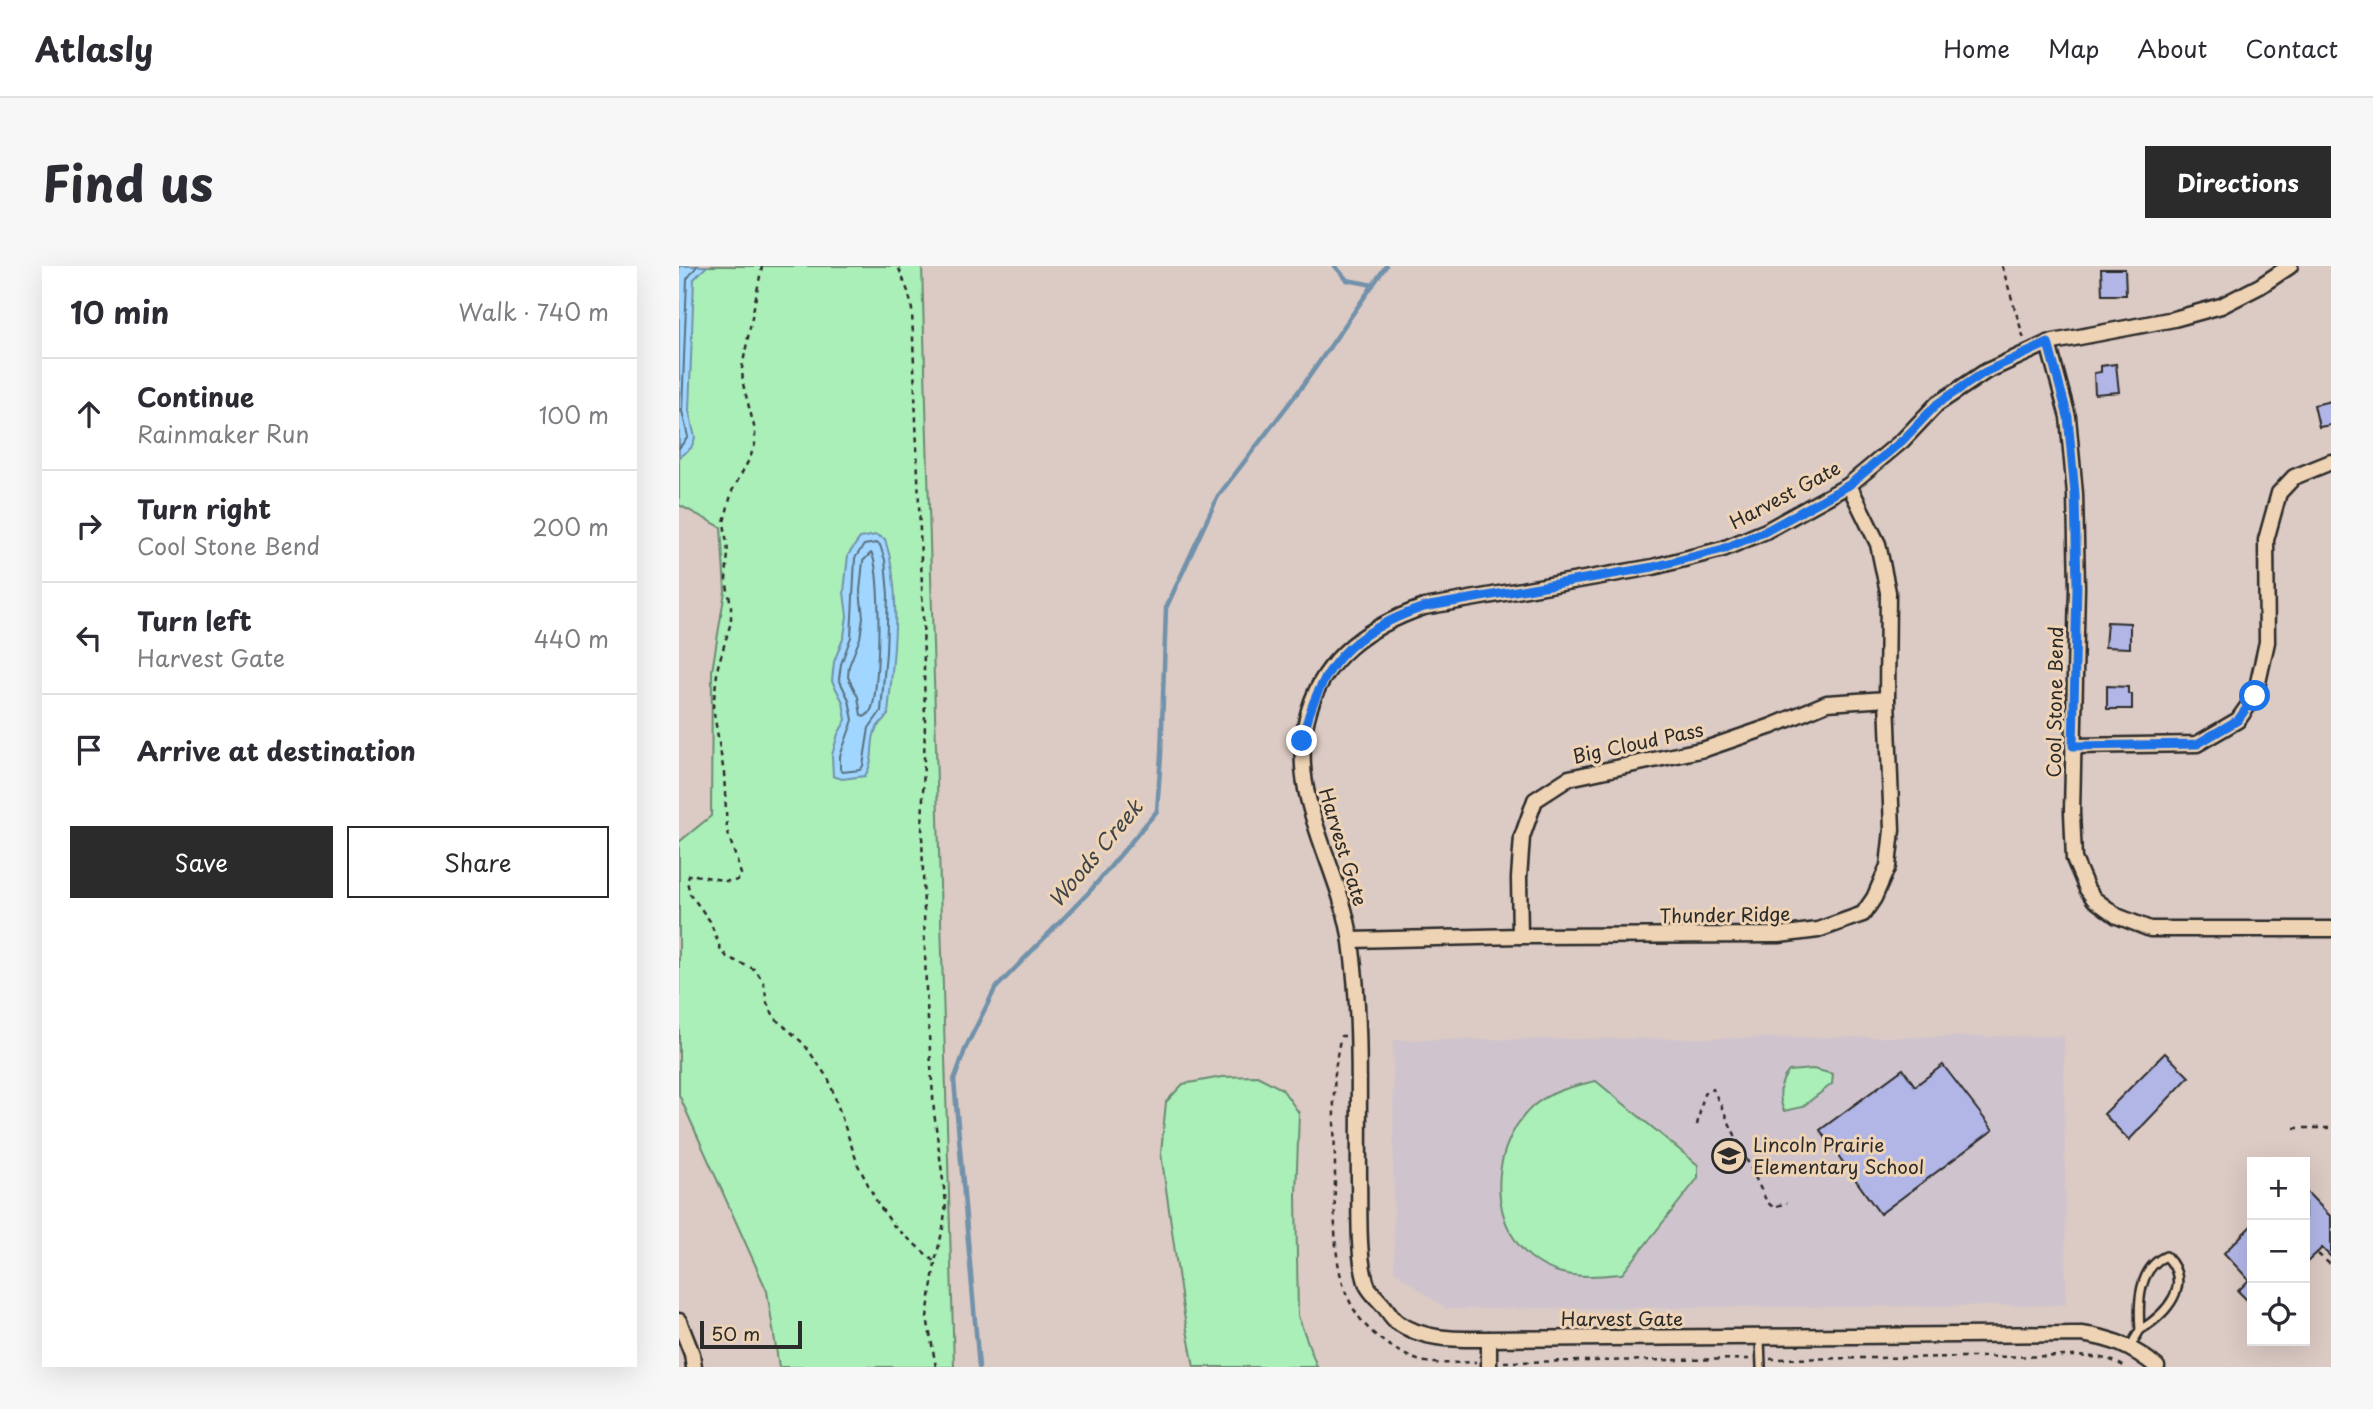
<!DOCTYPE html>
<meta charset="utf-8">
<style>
body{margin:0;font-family:"Playpen Sans",sans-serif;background:#f7f7f7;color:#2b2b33}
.controls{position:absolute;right:21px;bottom:21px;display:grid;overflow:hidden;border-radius:0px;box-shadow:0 7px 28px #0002}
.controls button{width:63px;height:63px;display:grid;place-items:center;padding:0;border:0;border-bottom:2px solid #e1e1e2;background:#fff;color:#2b2b33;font:35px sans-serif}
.scale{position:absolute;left:21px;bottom:18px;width:102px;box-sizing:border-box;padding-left:7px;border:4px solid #2b2b2b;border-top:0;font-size:19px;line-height:24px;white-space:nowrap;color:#2b2b2b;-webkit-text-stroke:5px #eed3b5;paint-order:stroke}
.stop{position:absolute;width:21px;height:21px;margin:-16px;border:5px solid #1a73e8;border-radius:50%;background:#fff}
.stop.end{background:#1a73e8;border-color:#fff;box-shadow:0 2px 7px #0008}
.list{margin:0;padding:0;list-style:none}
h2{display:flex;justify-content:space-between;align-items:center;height:91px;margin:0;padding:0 28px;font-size:30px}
h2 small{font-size:23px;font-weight:400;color:#7c7c81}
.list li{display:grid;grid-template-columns:46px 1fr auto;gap:21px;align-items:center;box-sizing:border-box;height:112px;padding:0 28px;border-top:2px solid #e1e1e2}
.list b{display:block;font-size:26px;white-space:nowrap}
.list p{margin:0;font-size:23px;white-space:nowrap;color:#7c7c81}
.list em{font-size:23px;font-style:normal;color:#7c7c81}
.actions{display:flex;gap:14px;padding:21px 28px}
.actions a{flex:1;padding:16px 0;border:2px solid #2b2b2b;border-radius:0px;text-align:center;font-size:24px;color:#2b2b2b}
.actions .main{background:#2b2b2b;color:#fff}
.icon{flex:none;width:38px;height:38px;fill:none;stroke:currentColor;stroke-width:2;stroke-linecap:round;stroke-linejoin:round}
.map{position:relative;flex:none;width:1652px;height:1101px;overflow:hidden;border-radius:0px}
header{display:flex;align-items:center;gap:42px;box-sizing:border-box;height:98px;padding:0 35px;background:#fff;border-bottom:2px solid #e1e1e2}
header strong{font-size:33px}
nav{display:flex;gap:38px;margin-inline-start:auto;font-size:24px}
.intro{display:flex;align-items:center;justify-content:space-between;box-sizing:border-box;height:168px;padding:0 42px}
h1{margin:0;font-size:49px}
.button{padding:18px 32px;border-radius:0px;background:#2b2b2b;color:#fff;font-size:24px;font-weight:700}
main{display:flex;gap:42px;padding:0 42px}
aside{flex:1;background:#fff;border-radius:0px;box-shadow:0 7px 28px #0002}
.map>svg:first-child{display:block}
.built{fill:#cfc4ce}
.green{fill:#aaeeb8;stroke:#6a8c72;stroke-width:2}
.water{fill:#a0d6ff;stroke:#7192aa;stroke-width:2}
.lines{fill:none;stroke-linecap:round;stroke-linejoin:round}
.shore{stroke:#5a6f80;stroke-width:2}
.stream{stroke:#7192aa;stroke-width:4.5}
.building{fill:#b1b6e7;stroke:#2b2b2b;stroke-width:2}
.lane-casing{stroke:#2b2b2b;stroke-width:12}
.street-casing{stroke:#2b2b2b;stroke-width:19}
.path{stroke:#2b2b2b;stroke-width:2.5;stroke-dasharray:5 5;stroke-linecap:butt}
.lane{stroke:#eed3b5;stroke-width:7}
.street{stroke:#eed3b5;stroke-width:14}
.route{stroke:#1a73e8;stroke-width:9}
.labels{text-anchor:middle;stroke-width:6;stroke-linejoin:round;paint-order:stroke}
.street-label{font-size:19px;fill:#2b2b2b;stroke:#eed3b5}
.poi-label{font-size:19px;fill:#2b2b2b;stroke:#eed3b5;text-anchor:start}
.water-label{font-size:21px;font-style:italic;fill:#3d454b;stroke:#eed3b5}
</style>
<header>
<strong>Atlasly</strong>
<nav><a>Home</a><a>Map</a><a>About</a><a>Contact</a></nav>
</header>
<div class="intro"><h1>Find us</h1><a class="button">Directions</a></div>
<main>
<aside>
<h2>10 min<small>Walk · 740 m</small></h2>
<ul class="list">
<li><svg class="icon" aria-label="ahead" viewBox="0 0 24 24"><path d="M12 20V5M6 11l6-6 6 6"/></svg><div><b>Continue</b><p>Rainmaker Run</p></div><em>100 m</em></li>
<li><svg class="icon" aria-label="right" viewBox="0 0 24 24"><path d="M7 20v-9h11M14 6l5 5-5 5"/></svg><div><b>Turn right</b><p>Cool Stone Bend</p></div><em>200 m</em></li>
<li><svg class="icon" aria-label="left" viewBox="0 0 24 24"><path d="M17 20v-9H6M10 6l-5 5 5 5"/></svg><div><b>Turn left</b><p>Harvest Gate</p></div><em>440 m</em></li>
<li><svg class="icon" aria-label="arrive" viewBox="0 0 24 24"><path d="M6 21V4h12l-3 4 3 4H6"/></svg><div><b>Arrive at destination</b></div></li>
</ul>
<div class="actions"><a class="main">Save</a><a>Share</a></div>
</aside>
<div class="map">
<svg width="1652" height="1101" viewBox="0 0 1652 1101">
<rect width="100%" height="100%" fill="#dccac4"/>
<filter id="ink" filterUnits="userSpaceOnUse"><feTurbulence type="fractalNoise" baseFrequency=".0143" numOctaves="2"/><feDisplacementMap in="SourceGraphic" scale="14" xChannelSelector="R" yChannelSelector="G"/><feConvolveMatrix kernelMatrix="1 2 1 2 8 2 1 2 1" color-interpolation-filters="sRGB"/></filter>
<g filter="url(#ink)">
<polygon class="built" points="1385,770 1387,1039 767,1043 715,1005 714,774"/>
<g class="green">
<polygon points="0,0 243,0 275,1101 100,1101 88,1025 0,829 0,576 32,550 33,405 46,325 42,261 0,239"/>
<path d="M1134,803L1154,808L1153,818L1123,841L1105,845C1099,831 1100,816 1110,805Z"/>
<polygon points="578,810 603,823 620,847 617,929 619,1050 638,1101 515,1101 504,1043 482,887 487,836 504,818 543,811"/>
<path d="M917,815L1019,899V912L943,1008C921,1010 900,1012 879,1006C808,983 804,887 853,841C871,825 895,820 917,815Z"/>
</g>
<g class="water">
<polygon points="0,0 28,0 15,13 10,145 16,172 12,182 0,191"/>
<path d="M197,269L206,273C224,329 214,391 209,449C205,453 200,458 197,463C190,478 197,492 186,510L163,513L154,510L153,489L159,468L167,454L164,436L153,415L155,396L165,370L168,350L165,326L169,289L181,272Z"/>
</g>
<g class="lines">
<g class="shore">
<polyline points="0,182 9,171 3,145 8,13 18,0"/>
<polygon points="197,277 201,279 206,294 209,329 207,386 202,445 190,462 184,500 181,504 164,506 161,503 161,490 174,454 170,434 160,413 162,398 172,371 176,292 185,279"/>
<path d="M192,287C203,300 201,427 192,444C191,448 188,449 185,451L182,449L179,431L169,411L170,400L181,372L184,351L181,325L184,295Z"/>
</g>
<g class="stream">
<polyline points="656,0 668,14 694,19"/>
<polyline points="300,1101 275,814 287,781 316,723 411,625 478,545 482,489 487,342 539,230 625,118 707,0"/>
</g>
</g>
<g class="building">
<polygon points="1422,3 1446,3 1447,29 1423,29"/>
<polygon points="1437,98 1440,126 1416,128 1415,107 1422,106 1422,100"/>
<polygon points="1652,135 1652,159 1640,161 1635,139"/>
<polygon points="1428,356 1451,357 1451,382 1426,381"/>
<polygon points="1428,420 1449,421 1449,428 1453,428 1453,443 1428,443"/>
<polygon points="1486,787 1510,811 1450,874 1425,848"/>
<polygon points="1264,799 1314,864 1201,948 1141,864 1224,803 1236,820"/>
<polygon points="1626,924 1652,951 1652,991 1643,982 1626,998"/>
<polygon points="1573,959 1573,1039 1559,1025 1570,1014 1545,987"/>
</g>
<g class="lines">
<g class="lane-casing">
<g id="lane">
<path d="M1487,990C1515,1019 1487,1048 1461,1064C1459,1038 1459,1002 1487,990Z"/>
<polyline points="1081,1071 1082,1101"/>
<polyline points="1451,1081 1461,1064"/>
</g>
</g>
<g class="street-casing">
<g id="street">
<polyline points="1369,77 1389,151 1396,228 1398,321 1393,546 1395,593 1408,623 1415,633 1438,650 1471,663 1652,663"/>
<polyline points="1394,480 1518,478 1559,454 1576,430 1588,376 1587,274 1600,227 1615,211 1652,196"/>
<polyline points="841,670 840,612 843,571 856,534 890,512 1026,483 1093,460 1148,437 1208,433"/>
<polyline points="672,674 841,670 1100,669 1139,664 1184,648 1195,632 1209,600 1213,564 1208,433 1209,326 1199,278 1170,219"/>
<polyline points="0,1055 13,1088 15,1101"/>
<polyline points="810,1073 810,1101"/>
<path d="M1478,1101C1454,1081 1433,1072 1402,1068L810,1073C779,1073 745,1075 718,1056C713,1052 709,1045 705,1040C700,1034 691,1026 688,1019C678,991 681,944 680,914C679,835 683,755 672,676C661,599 608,532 628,452C642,392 690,360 745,341L974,301L1044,283L1087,265L1170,219L1224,174L1258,138L1306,106L1369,77L1495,53L1542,40L1581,20L1611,0"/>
</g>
</g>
<g class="path">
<polyline points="83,0 63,102 64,118 76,164 76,178 71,192 53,225 45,256 49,286 47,314 52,339 52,356 39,400 34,441 45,507 48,564 62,608 60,613 53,616 11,608 8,615 11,628 31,655 41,682 48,691 77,704 85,718 88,737 96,752 125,778 150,814 179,899 199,938 215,960 256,996 264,962 267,937 255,846 247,723 243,568 246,456 244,349 233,44 230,28 219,0"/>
<polyline points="1323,0 1345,73"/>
<path d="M666,770H662C651,813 656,859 656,904C656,967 648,1040 710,1079C723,1088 738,1096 754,1097C768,1098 783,1096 797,1096"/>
<polyline points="1018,859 1025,828 1028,824 1034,823 1088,936 1094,941 1108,937"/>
<polyline points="1615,862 1652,862"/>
<polyline points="1639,988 1652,999"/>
<polyline points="256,997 248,1051 257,1101"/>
<path d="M1091,1093L1394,1090C1413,1091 1429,1090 1446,1101"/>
<polyline points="825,1096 1074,1093"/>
</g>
<use href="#lane" class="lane"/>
<use href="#street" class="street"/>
</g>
</g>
<g class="lines" filter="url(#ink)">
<path class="route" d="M623,475C639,401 673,365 745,341L974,301L1044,283L1087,265L1170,219L1224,174L1258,138L1306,106L1369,77L1389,151L1396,228L1398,321L1394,480L1518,478L1559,454L1576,430"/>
</g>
<defs>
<g id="school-ring" transform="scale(1.75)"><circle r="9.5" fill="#eed3b5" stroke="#2b2b2b" stroke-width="1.5"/><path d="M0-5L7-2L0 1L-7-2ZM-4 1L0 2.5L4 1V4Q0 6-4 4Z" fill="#2b2b2b"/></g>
</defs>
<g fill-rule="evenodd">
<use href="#school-ring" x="1050" y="890"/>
</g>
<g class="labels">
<g class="street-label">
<text transform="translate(1106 229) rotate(-28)" y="7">Harvest Gate</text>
<text transform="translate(1376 436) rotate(-89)" y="7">Cool Stone Bend</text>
<text transform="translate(959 477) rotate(-12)" y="7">Big Cloud Pass</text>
<text transform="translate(664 581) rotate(73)" y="7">Harvest Gate</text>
<text transform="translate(1046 649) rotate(-1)" y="7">Thunder Ridge</text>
<text x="943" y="1060">Harvest Gate</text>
</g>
<g class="poi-label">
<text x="1074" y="886">Lincoln Prairie<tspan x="1074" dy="22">Elementary School</tspan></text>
</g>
<g class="water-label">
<text transform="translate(417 588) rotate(-50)" y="7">Woods Creek</text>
</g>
</g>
</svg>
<div class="controls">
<button>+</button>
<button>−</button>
<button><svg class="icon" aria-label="locate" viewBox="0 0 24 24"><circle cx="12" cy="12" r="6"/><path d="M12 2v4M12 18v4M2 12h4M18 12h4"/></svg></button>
</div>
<div class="scale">50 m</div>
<div class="stop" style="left:1576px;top:430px"></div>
<div class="stop end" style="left:623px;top:475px"></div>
</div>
</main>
